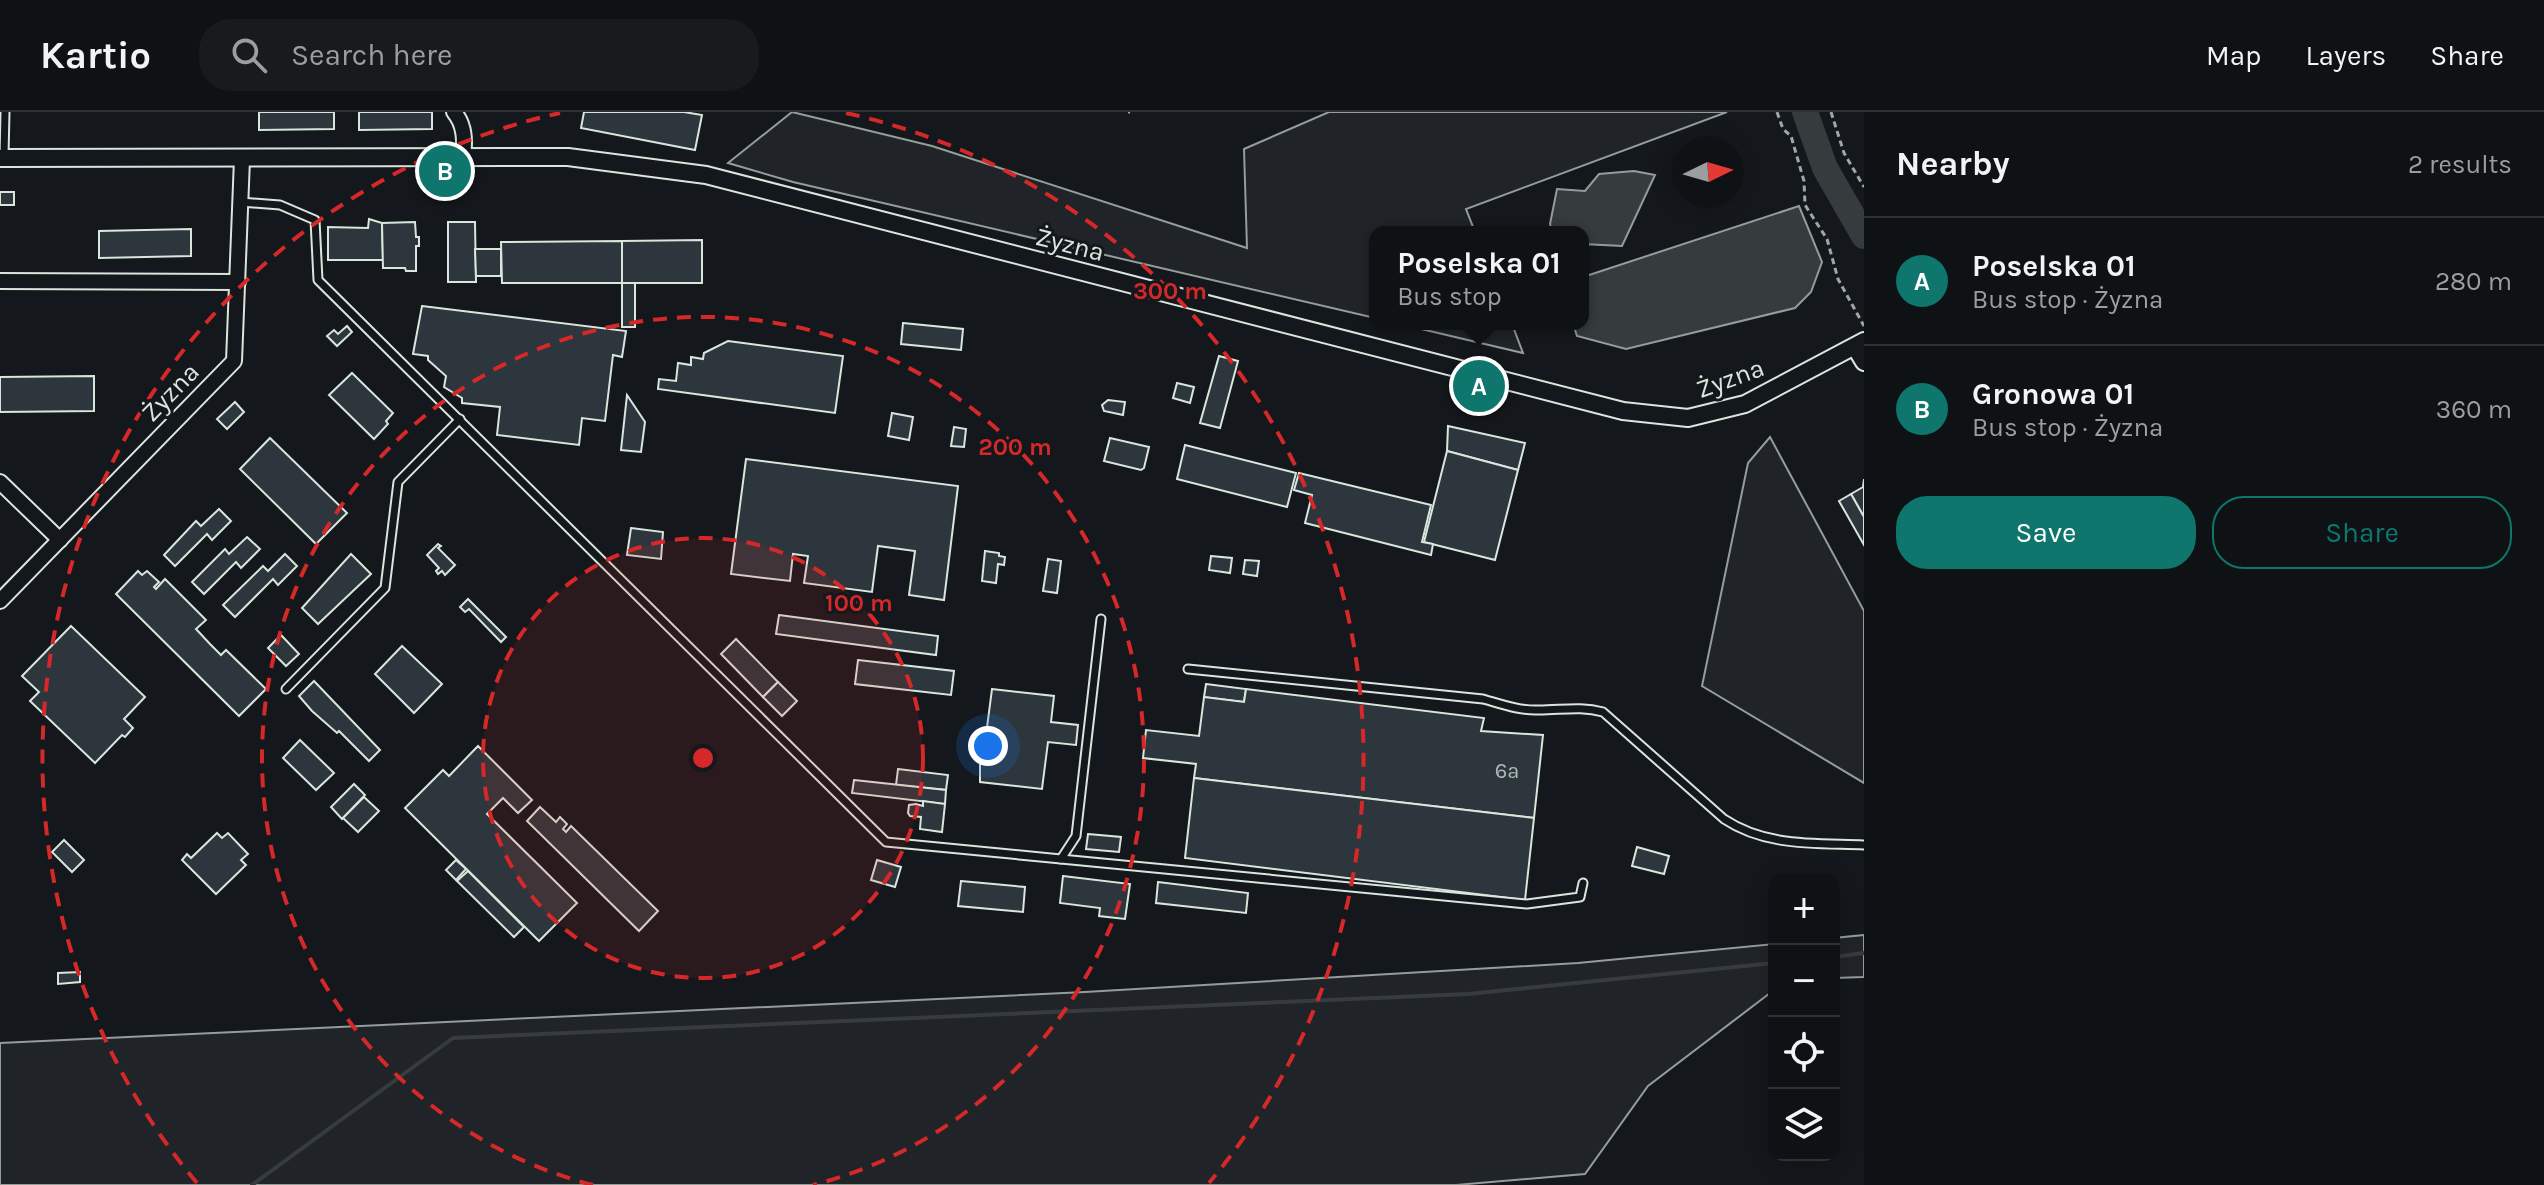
<!DOCTYPE html>
<meta charset="utf-8">
<style>
body{margin:0;font-family:Karla,sans-serif;background:#181b1e;color:#f1f3f6}
.controls{position:absolute;right:24px;bottom:24px;display:grid;overflow:hidden;border-radius:16px;box-shadow:0 4px 20px #0003}
.controls button{width:72px;height:72px;display:grid;place-items:center;padding:0;border:0;border-bottom:2px solid #2f3234;background:#0f1215;color:#f1f3f6;font:40px sans-serif}
.compass{position:absolute;left:1672px;top:24px;width:72px;height:72px;border-radius:50%;background:#0f1215;box-shadow:0 4px 20px #0003;rotate:85deg}
.you{position:absolute;left:988px;top:634px;width:28px;height:28px;margin:-20px;border:6px solid #fff;border-radius:50%;background:#1a73e8;box-shadow:0 0 0 12px #1a73e833}
.badge{display:grid;place-items:center;width:52px;height:52px;border-radius:50%;background:#0f766e;color:#fff;font-size:26px;font-weight:700}
.pin{position:absolute;translate:-50% -50%;border:4px solid #fff;box-shadow:0 2px 8px #0006}
.popup{position:absolute;left:1369px;top:114px;width:220px;height:104px;box-sizing:border-box;display:grid;place-content:center;border-radius:16px;background:#0f1215;filter:drop-shadow(0 2px 6px #0005);font-size:26px;white-space:nowrap;color:#9b9ea0}
.popup b{font-size:30px;color:#f1f3f6}
.popup::after{content:'';position:absolute;left:50%;top:100%;margin-left:-16px;border:16px solid transparent;border-top-color:#0f1215}
.list{margin:0;padding:0;list-style:none}
h2{display:flex;justify-content:space-between;align-items:center;height:104px;margin:0;padding:0 32px;font-size:34px}
h2 small{font-size:26px;font-weight:400;color:#9b9ea0}
.list li{display:grid;grid-template-columns:52px 1fr auto;gap:24px;align-items:center;box-sizing:border-box;height:128px;padding:0 32px;border-top:2px solid #2f3234}
.list b{display:block;font-size:30px;white-space:nowrap}
.list p{margin:0;font-size:26px;white-space:nowrap;color:#9b9ea0}
.list em{font-size:26px;font-style:normal;color:#9b9ea0}
.actions{display:flex;gap:16px;padding:24px 32px}
.actions a{flex:1;padding:18px 0;border:2px solid #0f766e;border-radius:32px;text-align:center;font-size:28px;color:#0f766e}
.actions .main{background:#0f766e;color:#fff}
.icon{flex:none;width:44px;height:44px;fill:none;stroke:currentColor;stroke-width:2;stroke-linecap:round;stroke-linejoin:round}
.map{position:relative;flex:none;width:1864px;height:1073px;overflow:hidden}
header{display:flex;align-items:center;gap:48px;box-sizing:border-box;height:112px;padding:0 40px;background:#0f1215;border-bottom:2px solid #2f3234}
header strong{font-size:38px}
nav{display:flex;gap:44px;margin-inline-start:auto;font-size:28px}
.search{width:560px;height:72px;background:#181b1e;display:flex;align-items:center;gap:20px;box-sizing:border-box;padding:0 28px;border-radius:32px;color:#9b9ea0;font-size:30px}
main{display:flex}
aside{flex:1;background:#0f1215}
.map>svg:first-child{display:block}
.green{fill:#202428;stroke:#939e99;stroke-width:2}
.water{fill:#363b3e;stroke:#939e99;stroke-width:2}
.lines{fill:none;stroke-linecap:round;stroke-linejoin:round}
.stream{stroke:#363b3e;stroke-width:4}
.river{stroke:#363b3e;stroke-width:26}
.building{fill:#2c363c;stroke:#d8e6dc;stroke-width:2}
.service-casing{stroke:#d8e6dc;stroke-width:11}
.minor-casing{stroke:#d8e6dc;stroke-width:18}
.tertiary-casing{stroke:#d8e6dc;stroke-width:20}
.path{stroke:#9da8a2;stroke-width:3;stroke-dasharray:6 4;stroke-linecap:butt}
.service{stroke:#14181c;stroke-width:7}
.minor{stroke:#14181c;stroke-width:14}
.tertiary{stroke:#14181c;stroke-width:16}
.ring{fill:none;stroke:#d62828;stroke-width:4;stroke-dasharray:14 10}
.labels{text-anchor:middle;stroke-width:6;stroke-linejoin:round;paint-order:stroke}
.number-label{font-size:22px;fill:#adbab4}
.street-label{font-size:26px;fill:#d8e6dc;stroke:#14181c}
.centre{fill:#d62828;stroke:#14181c;stroke-width:4}
.ring-label{font-size:24px;text-anchor:middle;font-weight:bold;fill:#d62828;stroke:#14181c;stroke-width:6;stroke-linejoin:round;paint-order:stroke}
</style>
<header>
<strong>Kartio</strong>
<div class="search"><svg class="icon" aria-label="search" viewBox="0 0 24 24"><circle cx="10" cy="10" r="6"/><path d="M15 15l6 6"/></svg>Search here</div>
<nav><a>Map</a><a>Layers</a><a>Share</a></nav>
</header>
<main>
<div class="map">
<svg width="1864" height="1073" viewBox="0 0 1864 1073">
<rect width="100%" height="100%" fill="#14181c"/>
<g class="green">
<polygon points="792,0 932,34 1247,136 1244,37 1329,0 1727,0 1466,97 1475,120 1375,120 1375,206 793,70 728,51"/>
<polygon points="1400,212 1512,212 1523,241"/>
<polygon points="1770,325 1864,499 1864,671 1702,574 1748,351"/>
<polygon points="1864,823 1864,865 1834,866 1834,826"/>
<polygon points="1774,832 1774,878 1648,974 1585,1062 1456,1073 0,1073 0,931 1085,880 1578,851"/>
</g>
<g class="water">
<polygon points="1634,59 1655,63 1622,134 1583,132 1583,120 1552,120 1550,112 1557,77 1585,79 1599,62"/>
<polygon points="1799,94 1822,150 1811,180 1795,196 1626,237 1577,224 1573,212 1583,212 1583,165"/>
</g>
<g class="lines">
<g class="stream">
<polyline points="1834,845 1864,841"/>
<polyline points="252,1073 453,926 1468,882 1774,851"/>
</g>
<polyline class="river" points="1805,0 1825,56 1864,124"/>
</g>
<g class="building">
<polygon points="259,0 334,0 334,17 259,18"/>
<polygon points="359,0 432,0 432,17 359,18"/>
<polygon points="584,0 684,0 702,3 695,38 581,16"/>
<rect x="0" y="80" width="14" height="13"/>
<polygon points="369,107 382,111 383,148 328,148 328,115 368,116"/>
<polygon points="415,110 416,125 419,125 419,134 416,134 416,159 406,159 405,156 383,156 382,111"/>
<polygon points="448,110 475,110 476,170 448,170"/>
<polygon points="191,117 191,144 99,146 99,119"/>
<polygon points="702,128 702,171 622,171 622,129"/>
<polygon points="622,129 622,171 502,171 501,130"/>
<polygon points="475,137 501,137 501,164 476,164"/>
<rect x="622" y="171" width="13" height="44"/>
<polygon points="422,194 626,219 622,245 613,243 605,309 582,306 579,333 497,323 500,295 462,291 462,286 444,275 446,264 428,248 428,244 413,242"/>
<polygon points="903,211 963,217 961,238 901,232"/>
<polygon points="347,214 352,220 337,234 327,224 334,218 338,222"/>
<polygon points="728,229 843,244 835,301 658,277 659,267 676,269 678,251 691,253 691,245 703,247 704,241"/>
<polygon points="1219,244 1238,249 1220,316 1200,311"/>
<polygon points="352,261 393,301 386,309 388,312 374,327 329,283"/>
<polygon points="94,264 94,299 0,300 0,265"/>
<polygon points="1177,271 1194,275 1190,291 1173,286"/>
<polygon points="627,283 645,310 641,340 621,338"/>
<polygon points="1108,288 1125,290 1123,303 1104,299 1102,293"/>
<polygon points="235,290 244,300 227,317 217,307"/>
<polygon points="892,301 913,305 909,328 888,324"/>
<polygon points="1448,314 1525,331 1518,358 1447,339"/>
<polygon points="954,315 966,317 964,335 951,334"/>
<polygon points="270,326 347,401 316,432 240,357"/>
<polygon points="1110,326 1149,335 1144,356 1141,358 1104,349"/>
<polygon points="1185,333 1296,361 1287,395 1177,367"/>
<polygon points="1447,339 1518,358 1495,448 1424,430"/>
<polygon points="746,347 958,374 944,488 909,483 915,439 878,434 872,480 804,471 808,444 793,442 790,469 731,462"/>
<polygon points="1299,361 1431,393 1422,430 1433,432 1431,443 1305,411 1312,383 1294,378"/>
<polygon points="1864,367 1864,405 1851,382 1863,375"/>
<polygon points="1851,382 1864,405 1864,433 1839,389"/>
<polygon points="219,397 231,409 212,428 207,422 175,454 164,443 196,409 201,414"/>
<polygon points="631,416 663,420 661,447 627,443"/>
<polygon points="247,425 260,437 241,456 236,450 204,482 192,470 225,437 229,442"/>
<polygon points="438,432 441,434 438,436 455,453 445,463 442,459 438,462 436,459 439,456 427,443"/>
<polygon points="985,439 999,441 999,444 1005,445 1004,453 998,452 996,471 982,469"/>
<polygon points="285,442 297,454 278,473 273,467 235,505 223,493 263,454 268,459"/>
<polygon points="351,442 371,462 318,512 302,496"/>
<polygon points="1211,444 1232,446 1230,461 1209,458"/>
<polygon points="1048,447 1061,449 1057,481 1043,479"/>
<polygon points="1245,448 1259,449 1257,464 1243,462"/>
<polygon points="138,459 142,463 147,459 159,470 154,475 156,477 165,467 206,508 196,517 210,532 221,543 226,538 266,577 239,604 116,482"/>
<polygon points="468,487 506,525 501,530 469,497 465,500 460,495"/>
<polygon points="779,503 938,524 936,543 776,522"/>
<polygon points="71,514 145,585 124,607 133,616 125,625 122,623 95,651 30,589 39,580 22,564"/>
<polygon points="281,523 299,542 286,554 268,536"/>
<polygon points="736,527 778,570 763,585 721,542"/>
<polygon points="402,534 442,572 414,601 375,562"/>
<polygon points="858,548 954,559 951,583 855,572"/>
<polygon points="314,569 380,638 369,649 339,619 337,621 312,599 299,584"/>
<polygon points="778,570 797,589 782,604 763,585"/>
<polygon points="1206,572 1246,577 1244,590 1204,585"/>
<polygon points="992,577 1054,584 1051,610 1078,613 1076,633 1048,630 1042,677 980,670 980,645 983,646"/>
<polygon points="1246,577 1484,606 1481,619 1543,623 1534,706 1194,666 1196,652 1143,646 1146,618 1199,624 1204,585 1244,590"/>
<polygon points="300,628 334,661 316,678 283,646"/>
<polygon points="478,634 532,688 518,701 503,686 487,702 577,791 539,829 405,696 443,658 449,664"/>
<polygon points="898,657 948,663 946,678 896,673"/>
<polygon points="1194,666 1534,706 1525,788 1185,746"/>
<polygon points="854,668 946,678 945,692 852,681"/>
<polygon points="354,672 365,683 342,707 331,695"/>
<polygon points="364,685 379,699 358,720 343,706"/>
<polygon points="923,689 945,692 942,720 920,717 921,705 910,704 908,701 909,693 916,692 923,694"/>
<polygon points="540,695 556,710 560,705 567,712 563,717 566,720 571,714 658,799 639,819 527,709"/>
<polygon points="217,721 222,726 228,721 248,742 241,748 246,753 216,782 182,748 187,742 191,746"/>
<polygon points="1088,722 1121,725 1119,740 1086,737"/>
<polygon points="64,728 84,748 72,760 52,740"/>
<polygon points="1637,735 1669,744 1664,762 1632,754"/>
<polygon points="456,748 466,757 456,768 446,758"/>
<polygon points="877,748 901,755 895,775 871,768"/>
<polygon points="468,759 524,815 514,825 457,769"/>
<polygon points="1063,764 1130,772 1125,807 1099,804 1100,796 1060,791"/>
<polygon points="961,769 1025,775 1023,800 958,794"/>
<polygon points="1158,770 1248,781 1246,801 1156,791"/>
<polygon points="80,860 80,870 58,872 58,861"/>
</g>
<g class="lines">
<g class="service-casing">
<g id="service">
<polyline points="4,44 5,0"/>
<polyline points="241,90 280,93 315,108 318,168 886,730 1061,747 1076,724 1101,507"/>
<path d="M1188,557L1483,587C1501,592 1520,599 1539,598C1562,598 1581,594 1603,600L1724,707C1766,735 1815,731 1864,733"/>
<polyline points="286,577 385,476 398,370 460,307"/>
<polyline points="1061,747 1527,792 1580,785 1583,771"/>
</g>
</g>
<g class="minor-casing">
<g id="minor">
<path d="M454,0C465,13 465,29 463,45"/>
<polyline points="0,169 238,170"/>
<polyline points="0,370 60,428"/>
<polyline points="0,489 234,249 242,47"/>
</g>
</g>
<g class="tertiary-casing">
<g id="tertiary">
<polyline points="0,46 568,45 706,63 1623,299 1688,306 1745,292 1864,229"/>
<polyline points="1855,235 1864,250"/>
</g>
</g>
<g class="path">
<polyline points="1128,0 1130,0"/>
<polyline points="1777,0 1783,17 1791,24 1804,69 1805,93 1827,127 1838,167 1864,214"/>
<polyline points="1831,0 1844,41 1864,75"/>
</g>
<use href="#service" class="service"/>
<use href="#minor" class="minor"/>
<use href="#tertiary" class="tertiary"/>
</g>
<circle cx="703" cy="646" r="220" fill="#d62828" fill-opacity=".12"/>
<g class="ring">
<circle cx="703" cy="646" r="220"/>
<path d="M593 1073A441 441 0 1 1 813 1073"/>
<path d="M197 1071A661 661 0 0 1 560 1M846 1A661 661 0 0 1 1209 1071"/>
</g>
<g class="labels">
<g class="number-label">
<text x="1507" y="666">6a</text>
</g>
<g class="street-label">
<text transform="translate(1070 132) rotate(14)" y="9">Żyzna</text>
<text transform="translate(1730 266) rotate(-20)" y="9">Żyzna</text>
<text transform="translate(170 280) rotate(-46)" y="9">Żyzna</text>
</g>
</g>
<circle cx="703" cy="646" r="12" class="centre"/>
<g class="ring-label">
<text x="1170" y="187">300 m</text>
<text x="1015" y="343">200 m</text>
<text x="859" y="499">100 m</text>
</g>
</svg>
<div class="controls">
<button>+</button>
<button>−</button>
<button><svg class="icon" aria-label="locate" viewBox="0 0 24 24"><circle cx="12" cy="12" r="6"/><path d="M12 2v4M12 18v4M2 12h4M18 12h4"/></svg></button>
<button><svg class="icon" aria-label="layers" viewBox="0 0 24 24"><path d="M12 4l9 5-9 5-9-5zM3 14l9 5 9-5"/></svg></button>
</div>
<svg class="compass" viewBox="-18 -18 36 36"><path d="M0-13l5 13h-10z" fill="#e53935"/><path d="M0 13l5-13h-10z" fill="#9b9ea0"/></svg>
<div class="you"></div>
<div class="pin badge" style="left:1479px;top:274px">A</div>
<div class="popup"><b>Poselska 01</b>Bus stop</div>
<div class="pin badge" style="left:445px;top:59px">B</div>
</div>
<aside>
<h2>Nearby<small>2 results</small></h2>
<ul class="list">
<li><span class="badge">A</span><div><b>Poselska 01</b><p>Bus stop · Żyzna</p></div><em>280 m</em></li>
<li><span class="badge">B</span><div><b>Gronowa 01</b><p>Bus stop · Żyzna</p></div><em>360 m</em></li>
</ul>
<div class="actions"><a class="main">Save</a><a>Share</a></div>
</aside>
</main>
